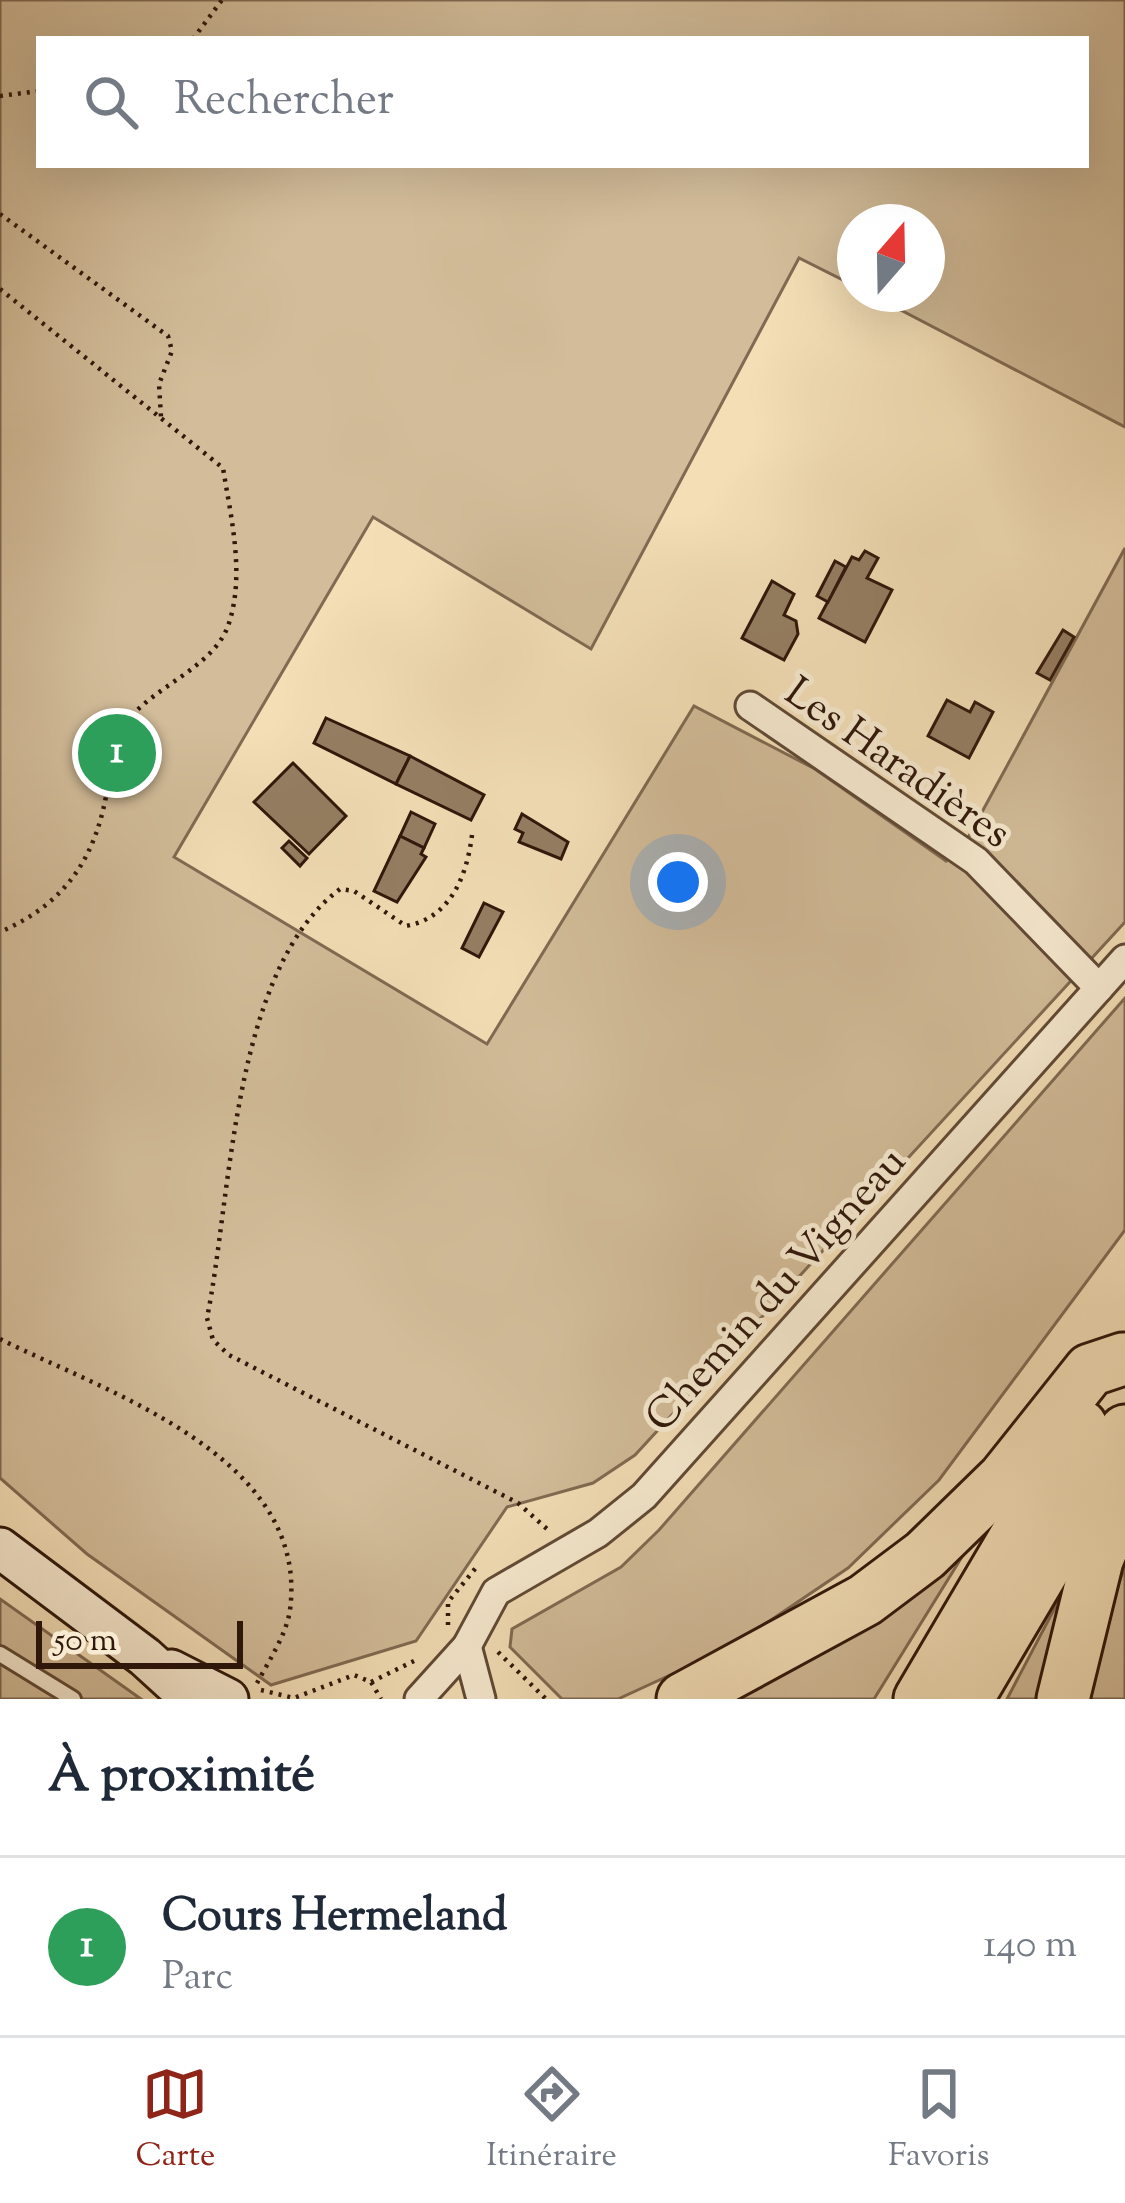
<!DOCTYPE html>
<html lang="fr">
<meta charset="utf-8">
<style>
body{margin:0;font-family:"Sorts Mill Goudy",serif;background:#f2f2f3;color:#1f2937}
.compass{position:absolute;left:837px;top:204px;width:108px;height:108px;border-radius:50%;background:#fff;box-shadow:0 12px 48px #0002;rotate:20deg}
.scale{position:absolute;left:36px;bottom:30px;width:207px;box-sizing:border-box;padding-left:12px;border:6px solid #2f170a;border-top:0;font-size:33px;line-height:42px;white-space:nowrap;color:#2f170a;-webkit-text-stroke:9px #f7ead0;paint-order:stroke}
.you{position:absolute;left:678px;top:882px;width:42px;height:42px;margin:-30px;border:9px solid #fff;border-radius:50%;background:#1a73e8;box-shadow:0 0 0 18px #1a73e833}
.badge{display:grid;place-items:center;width:78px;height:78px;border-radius:50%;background:#8f2418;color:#fff;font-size:39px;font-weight:700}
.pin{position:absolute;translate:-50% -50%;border:6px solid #fff;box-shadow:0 3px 12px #0006}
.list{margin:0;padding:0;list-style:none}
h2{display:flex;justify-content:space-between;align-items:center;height:156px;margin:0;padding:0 48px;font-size:51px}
h2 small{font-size:39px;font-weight:400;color:#747a83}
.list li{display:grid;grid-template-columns:78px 1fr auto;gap:36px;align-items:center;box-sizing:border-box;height:180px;padding:0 48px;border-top:3px solid #e0e1e3}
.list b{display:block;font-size:45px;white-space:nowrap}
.list p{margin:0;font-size:39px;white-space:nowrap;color:#747a83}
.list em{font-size:39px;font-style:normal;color:#747a83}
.icon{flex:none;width:66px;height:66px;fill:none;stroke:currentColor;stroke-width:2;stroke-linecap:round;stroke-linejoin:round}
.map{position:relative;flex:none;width:1125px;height:1699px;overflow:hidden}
.search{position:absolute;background:#fff;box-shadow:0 12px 48px #0002;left:36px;right:36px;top:36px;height:132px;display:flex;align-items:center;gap:30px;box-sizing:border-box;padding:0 42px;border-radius:0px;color:#747a83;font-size:45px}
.sheet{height:336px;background:#fff}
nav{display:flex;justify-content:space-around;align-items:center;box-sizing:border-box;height:168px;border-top:3px solid #e0e1e3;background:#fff;font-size:33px;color:#747a83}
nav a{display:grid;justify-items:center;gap:6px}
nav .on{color:#8f2418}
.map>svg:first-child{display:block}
.green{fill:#d2bc99;stroke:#806a52;stroke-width:3;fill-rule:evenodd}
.building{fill:#957e63;stroke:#2f170a;stroke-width:3}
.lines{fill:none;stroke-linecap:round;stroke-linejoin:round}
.lane-casing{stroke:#604935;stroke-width:20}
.street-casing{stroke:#604935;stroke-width:33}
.secondary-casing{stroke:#2f170a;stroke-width:45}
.highway-casing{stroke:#2f170a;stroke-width:57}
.path{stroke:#2f170a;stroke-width:4.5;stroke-dasharray:3 6;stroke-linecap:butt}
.lane{stroke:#f7ead0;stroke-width:14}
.street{stroke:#f7ead0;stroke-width:27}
.secondary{stroke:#f7ead0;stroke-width:39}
.highway{stroke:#f3deb6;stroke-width:51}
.labels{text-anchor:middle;stroke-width:10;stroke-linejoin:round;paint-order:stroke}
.street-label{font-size:42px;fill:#2f170a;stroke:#f7ead0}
</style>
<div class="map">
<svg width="1125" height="1699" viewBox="0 0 1125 1699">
<rect width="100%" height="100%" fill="#f3deb6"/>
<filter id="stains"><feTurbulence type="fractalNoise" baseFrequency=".00167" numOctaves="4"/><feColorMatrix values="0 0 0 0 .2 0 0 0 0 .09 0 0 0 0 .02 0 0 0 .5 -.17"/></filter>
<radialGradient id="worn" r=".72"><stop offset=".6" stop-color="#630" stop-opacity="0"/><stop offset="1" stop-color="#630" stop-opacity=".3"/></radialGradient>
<g class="green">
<path d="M0,0H1125V427L870,294H927V222H855V286L799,258L591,649L373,517L174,857L487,1044L694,706L815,769L946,861L969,836L1125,548V922L635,1455L593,1483L507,1507L416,1641L271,1685L87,1554L0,1478ZM39,39H1086V165H39Z"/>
<polygon points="1125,998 1125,1230 939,1480 848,1568 731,1647 618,1699 562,1699 510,1647 512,1629 621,1567 659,1530"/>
<polygon points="965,1552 874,1699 706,1699"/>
<polygon points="1125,1565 1125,1699 1081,1699"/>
<polygon points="1070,1579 1049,1699 1007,1699"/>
<polygon points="0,1599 141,1699 0,1699"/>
</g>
<g class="building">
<polygon points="865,551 878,558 867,578 892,590 865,642 819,618 852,557 859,560"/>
<polygon points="835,561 846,567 828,602 817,596"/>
<polygon points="772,581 794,594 784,615 796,621 798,634 784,660 742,638"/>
<polygon points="1063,630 1074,637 1050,680 1037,673"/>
<polygon points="947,700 970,712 975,702 993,712 969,758 928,736"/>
<polygon points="326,718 410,756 396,784 314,743"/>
<polygon points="410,756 484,795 471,820 396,784"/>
<polygon points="293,763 346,816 309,854 254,802"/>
<polygon points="411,812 435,824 424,848 400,836"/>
<polygon points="522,814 568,842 561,859 519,842 523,833 515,829"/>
<polygon points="400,836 424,848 421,854 426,857 397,902 374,891"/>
<polygon points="289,841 307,858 300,866 282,848"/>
<polygon points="484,903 503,912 479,957 462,948"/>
</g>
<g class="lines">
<g class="lane-casing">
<polyline id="lane" points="0,1654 73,1699"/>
</g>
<g class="street-casing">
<g id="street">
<polyline points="750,706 976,861 1099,988"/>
<polyline points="467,1646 481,1699"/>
<polyline points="419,1699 467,1646 496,1592 598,1533 644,1496 1125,959"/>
</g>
</g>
<g class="secondary-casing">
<g id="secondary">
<polyline points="0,1548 145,1657 191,1699"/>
<polyline points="171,1670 228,1699"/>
</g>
</g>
<g class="highway-casing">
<g id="highway">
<polyline points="683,1699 865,1600 925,1555 1004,1478 1090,1370 1123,1359"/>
<polyline points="920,1699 1081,1426"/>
<polyline points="967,1699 1125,1431"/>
<polyline points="1063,1699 1097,1560 1125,1491"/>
</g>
</g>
<g class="path">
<polyline points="193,39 222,0"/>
<polyline points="0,96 39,91"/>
<polyline points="0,214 168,336 172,351 159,384 161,417"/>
<path d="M0,289L223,468C231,518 245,574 229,623C215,668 152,686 125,724C112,742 111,764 108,785C97,856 67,903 0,932"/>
<path d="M472,835C467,875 451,918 406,926L354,891L340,889C232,970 232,1195 207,1318L213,1340L229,1355L518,1503L547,1529"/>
<path d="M0,1339C108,1393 310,1457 290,1610C286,1636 268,1662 256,1685"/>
<polyline points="448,1625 448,1602 479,1564"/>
<polyline points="498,1652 546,1699"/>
<polyline points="371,1682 414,1661"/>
<polyline points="261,1690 294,1698 354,1675 371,1682 381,1699"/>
</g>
<use href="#lane" class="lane"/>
<use href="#street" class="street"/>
<use href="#secondary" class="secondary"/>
<use href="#highway" class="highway"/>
</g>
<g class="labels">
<g class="street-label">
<text transform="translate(899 761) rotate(35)" y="15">Les Haradières</text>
<text transform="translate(774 1288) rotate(-48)" y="15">Chemin du Vigneau</text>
</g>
</g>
<rect width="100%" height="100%" filter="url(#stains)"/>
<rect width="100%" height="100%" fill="url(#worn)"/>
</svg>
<svg class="compass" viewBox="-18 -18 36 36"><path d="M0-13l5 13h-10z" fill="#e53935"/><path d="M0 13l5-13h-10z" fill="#747a83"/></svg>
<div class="scale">50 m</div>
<div class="you"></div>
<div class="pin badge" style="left:117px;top:753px;background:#2e9e5b">1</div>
<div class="search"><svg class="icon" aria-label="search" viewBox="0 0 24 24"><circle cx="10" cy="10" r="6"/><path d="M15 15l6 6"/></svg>Rechercher</div>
</div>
<section class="sheet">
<h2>À proximité<small></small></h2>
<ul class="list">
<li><span class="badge" style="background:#2e9e5b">1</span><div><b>Cours Hermeland</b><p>Parc</p></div><em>140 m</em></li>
</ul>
</section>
<nav>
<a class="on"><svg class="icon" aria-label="map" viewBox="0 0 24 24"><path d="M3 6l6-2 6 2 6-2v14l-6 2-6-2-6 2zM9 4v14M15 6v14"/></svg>Carte</a>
<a><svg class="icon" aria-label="directions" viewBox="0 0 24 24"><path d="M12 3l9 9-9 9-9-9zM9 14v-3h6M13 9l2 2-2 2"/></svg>Itinéraire</a>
<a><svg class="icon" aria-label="saved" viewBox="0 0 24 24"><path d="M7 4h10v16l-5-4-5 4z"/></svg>Favoris</a>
</nav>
